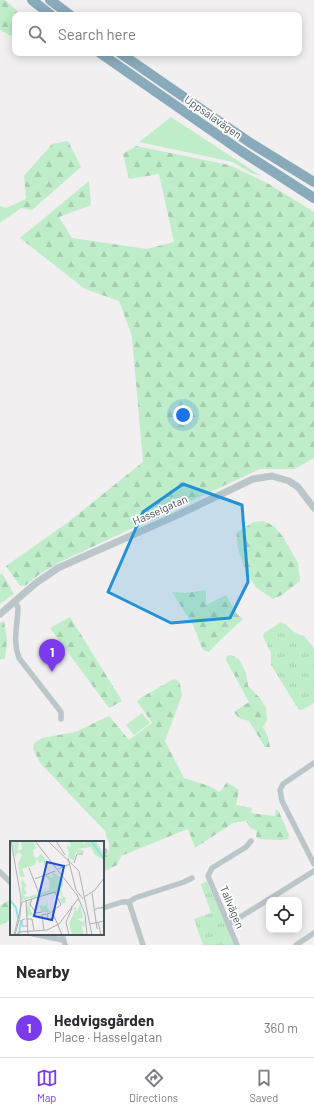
<!DOCTYPE html>
<meta charset="utf-8">
<style>
body{margin:0;font-family:Barlow,sans-serif;background:#f2f2f3;color:#2b2b33}
.controls{position:absolute;right:12px;bottom:12px;display:grid;overflow:hidden;border-radius:8px;box-shadow:0 2px 10px #0003}
.controls button{width:36px;height:36px;display:grid;place-items:center;padding:0;border:0;border-bottom:1px solid #e1e1e2;background:#fff;color:#2b2b33;font:20px sans-serif}
.you{position:absolute;left:183px;top:415px;width:14px;height:14px;margin:-10px;border:3px solid #fff;border-radius:50%;background:#1a73e8;box-shadow:0 0 0 6px #1a73e833}
.badge{display:grid;place-items:center;width:26px;height:26px;border-radius:50%;background:#7c3aed;color:#fff;font-size:13px;font-weight:700}
.pin{position:absolute;translate:-50% -33px;filter:drop-shadow(0 1px 2px #0008)}
.pin::after{content:'';position:absolute;top:21px;width:14px;height:12px;background:inherit;clip-path:polygon(0 0,100% 0,50% 100%)}
.list{margin:0;padding:0;list-style:none}
h2{display:flex;justify-content:space-between;align-items:center;height:52px;margin:0;padding:0 16px;font-size:17px}
h2 small{font-size:13px;font-weight:400;color:#7c7c81}
.list li{display:grid;grid-template-columns:26px 1fr auto;gap:12px;align-items:center;box-sizing:border-box;height:60px;padding:0 16px;border-top:1px solid #e1e1e2}
.list b{display:block;font-size:15px;white-space:nowrap}
.list p{margin:0;font-size:13px;white-space:nowrap;color:#7c7c81}
.list em{font-size:13px;font-style:normal;color:#7c7c81}
.icon{flex:none;width:22px;height:22px;fill:none;stroke:currentColor;stroke-width:2;stroke-linecap:round;stroke-linejoin:round}
.map{position:relative;flex:none;width:314px;height:945px;overflow:hidden}
.search{position:absolute;background:#fff;box-shadow:0 2px 10px #0003;left:12px;right:12px;top:12px;height:44px;display:flex;align-items:center;gap:10px;box-sizing:border-box;padding:0 14px;border-radius:8px;color:#7c7c81;font-size:15px}
.sheet{height:112px;background:#fff}
nav{display:flex;justify-content:space-around;align-items:center;box-sizing:border-box;height:56px;border-top:1px solid #e1e1e2;background:#fff;font-size:11px;color:#7c7c81}
nav a{display:grid;justify-items:center;gap:2px}
nav .on{color:#7c3aed}
.map>svg:first-child{display:block}
.grass{fill:#bfedc9}
.forest{fill:url(#forest-firs)}
.park{fill:url(#park-tufts)}
.lines{fill:none;stroke-linecap:round;stroke-linejoin:round}
.minor{stroke:#bbc6cb;stroke-width:5.5}
.tertiary{stroke:#bbc6cb;stroke-width:7}
.motorway{stroke:#89aabb;stroke-width:10}
.marked{fill:#2391d7;fill-opacity:0.2;stroke:#2391d7;stroke-width:3;stroke-linejoin:round}
.labels{text-anchor:middle;stroke-width:3.5;stroke-linejoin:round;paint-order:stroke}
.street-label{font-size:11px;fill:#48555b;stroke:#fff}
.inset-river{fill:none;stroke:#8fe4e7;stroke-width:2}
.inset-road{fill:none;stroke:#adb1b4;stroke-width:1}
.view{fill:#1d4ed8;fill-opacity:0.15;stroke:#1d4ed8;stroke-width:2}
.inset-edge{fill:none;stroke:#48555b;stroke-width:2}
</style>
<div class="map">
<svg width="314" height="945" viewBox="0 0 314 945">
<defs>
<pattern id="forest-firs" width="22" height="20" patternUnits="userSpaceOnUse"><rect width="22" height="20" fill="#bfedc9"/><path d="M5 1l3.5 6h-7zM16 11l3.5 6h-7z" fill="#a6cdaf"/></pattern>
<pattern id="park-tufts" width="24" height="20" patternUnits="userSpaceOnUse"><rect width="24" height="20" fill="#bfedc9"/><path d="M3 7l-1-3M5 7V3M7 7l1-3M15 17l-1-3M17 17v-4M19 17l1-3" fill="none" stroke="#a6cdaf"/></pattern>
</defs>
<rect width="100%" height="100%" fill="#f1efef"/>
<g class="grass">
<polygon points="171,117 261,176 251,173 233,162 139,142"/>
<polygon points="142,713 150,723 134,735 126,725"/>
</g>
<g class="forest">
<polygon points="0,0 5,0 22,15 15,15 15,32 11,36 0,30"/>
<polygon points="68,141 81,167 32,210 21,208 0,223 0,206 6,208 26,199 24,176 52,144"/>
<polygon points="136,146 229,165 267,183 314,212 314,458 295,469 260,469 64,560 41,573 26,585 20,586 6,566 67,523 143,462 132,336 119,301 85,289 20,238 89,181 91,205 59,217 72,238 147,249 174,242 159,174 129,179 123,154"/>
<path d="M263,521L274,526L283,537L298,563L300,581L282,595L273,599C268,595 262,592 257,588C246,576 235,548 237,532L254,522Z"/>
<polygon points="2,573 14,594 0,604 0,574"/>
<path d="M206,590V605L226,595L237,614L243,619C232,630 219,640 209,652L203,650L193,625L172,592L186,593Z"/>
<polygon points="70,617 122,701 109,708 50,628"/>
<polygon points="4,621 7,641 5,659 0,659 0,623"/>
<polygon points="231,655 239,659 246,673 248,686 260,698 266,708 267,720 263,727 268,737 270,747 265,747 249,721 239,718 234,712 249,702 226,660 227,656"/>
<polygon points="174,679 178,681 180,684 182,695 165,741 184,778 209,786 220,792 227,782 239,790 236,805 252,808 251,813 275,816 276,809 279,812 289,835 288,839 282,840 259,839 256,837 257,831 251,828 246,821 233,823 195,848 188,829 121,856 117,865 103,872 103,856 109,852 109,843 105,831 41,764 33,749 34,743 42,738 75,732 109,716 129,740 152,723 137,701 142,697"/>
<polygon points="11,899 11,920 0,925 0,907 1,905"/>
</g>
<g class="park">
<polygon points="281,622 285,624 294,632 305,637 314,648 314,703 302,710 299,710 271,665 271,653 263,637 264,633"/>
<polygon points="207,881 234,945 203,945 194,919 211,913 201,884"/>
</g>
<g class="lines">
<g class="minor">
<path d="M14,601L18,607C18,625 12,640 19,658L61,712V719"/>
<polyline points="314,763 283,784 280,790 282,801 314,864"/>
<polyline points="103,852 105,851"/>
<polyline points="0,872 11,883"/>
<polyline points="103,908 122,902 129,902"/>
<polyline points="229,924 314,871"/>
<polyline points="33,934 63,940"/>
<polyline points="62,934 65,945"/>
<polyline points="143,945 129,902 135,898 184,882 192,878"/>
<polyline points="237,945 208,876 212,868 246,847 251,841"/>
<polyline points="296,945 314,933"/>
</g>
<polyline class="tertiary" points="0,614 36,583 58,568 182,513 253,479 272,476 289,481 298,487 314,508"/>
<g class="motorway">
<polyline points="32,0 51,15"/>
<polyline points="50,0 70,15"/>
<polyline points="100,53 241,151 314,198"/>
<polyline points="120,53 249,142 314,182"/>
</g>
</g>
<path class="marked" d="M183,484L242,505L248,582L230,618L171,623L108,592L143,512Z"/>
<g class="labels">
<g class="street-label">
<text transform="translate(213 117) rotate(35)" y="4">Uppsalavägen</text>
<text transform="translate(160 510) rotate(-24)" y="4">Hasselgatan</text>
<text transform="translate(232 907) rotate(67)" y="4">Tallvägen</text>
</g>
</g>
<g transform="translate(10 841)">
<rect width="94" height="94" fill="#f1efef"/>
<path d="M2,0H9L8,10L12,8L11,0H23L27,6L23,1L26,7L23,9L24,16L27,17L31,13L38,22L34,24L32,19L30,23L27,18L25,24L12,28L15,36H10L8,23L12,14L8,11L5,16ZM58,0H66L68,8L74,10L73,13L66,11L64,20L58,16L59,12L57,7L58,3L60,7L61,4ZM42,31L53,38V45L51,48L53,56L56,57L55,62L52,63L49,58L52,57L50,51L12,59L11,37L17,45L14,47L17,52L13,55L18,56L39,49L40,40L35,35L39,32L38,35L43,37ZM19,59L22,66H19L23,74L32,71L29,64L35,65L38,62L37,67L42,72L32,71L24,74L23,77L22,74L16,75ZM70,63L73,77L67,78L72,81L75,79L74,86L71,84L74,94H62L59,82L65,69L63,67L66,66L67,71Z" fill="#bfedc9"/>
<path d="M66,0H73L74,5L75,0H86L94,13V19L85,14L81,6L67,8Z" fill="#bfedc9"/>
<path class="inset-river" d="M82,1L94,18M0,59L6,67L8,77M9,94L11,79"/>
<path class="inset-road" d="M1,0L11,57L10,75L5,94M25,0L67,54L75,73L77,94M38,0L69,30L82,94M46,0L55,14M58,17L66,49L73,58M64,22L67,13H73M19,27L30,55M48,28L60,23M25,38L45,30M82,52L87,88M74,56L85,49L94,37M22,58L20,63L26,72L32,71M16,59L18,94M51,64L42,70L52,94M84,69L88,67H92L93,66L91,67M40,72L37,73L38,79L44,77M15,78L12,79V85H17M16,78H22L24,89M88,81L91,94M80,83L94,80M34,89L32,74L36,73M7,93L9,91L37,89L49,83L68,58M4,94L12,61L45,51L51,64M59,94L56,81L62,67L61,65"/>
<path class="view" d="M37,21L54,25L42,79L24,75Z"/>
<rect width="94" height="94" class="inset-edge"/>
</g>
</svg>
<div class="controls">
<button><svg class="icon" aria-label="locate" viewBox="0 0 24 24"><circle cx="12" cy="12" r="6"/><path d="M12 2v4M12 18v4M2 12h4M18 12h4"/></svg></button>
</div>
<div class="you"></div>
<div class="pin badge" style="left:52px;top:672px">1</div>
<div class="search"><svg class="icon" aria-label="search" viewBox="0 0 24 24"><circle cx="10" cy="10" r="6"/><path d="M15 15l6 6"/></svg>Search here</div>
</div>
<section class="sheet">
<h2>Nearby<small></small></h2>
<ul class="list">
<li><span class="badge">1</span><div><b>Hedvigsgården</b><p>Place · Hasselgatan</p></div><em>360 m</em></li>
</ul>
</section>
<nav>
<a class="on"><svg class="icon" aria-label="map" viewBox="0 0 24 24"><path d="M3 6l6-2 6 2 6-2v14l-6 2-6-2-6 2zM9 4v14M15 6v14"/></svg>Map</a>
<a><svg class="icon" aria-label="directions" viewBox="0 0 24 24"><path d="M12 3l9 9-9 9-9-9zM9 14v-3h6M13 9l2 2-2 2"/></svg>Directions</a>
<a><svg class="icon" aria-label="saved" viewBox="0 0 24 24"><path d="M7 4h10v16l-5-4-5 4z"/></svg>Saved</a>
</nav>
